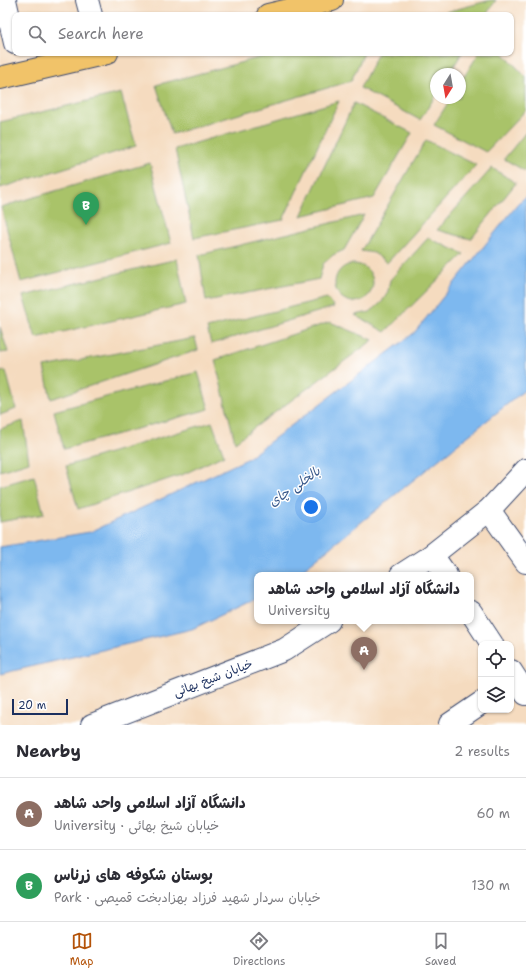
<!DOCTYPE html>
<meta charset="utf-8">
<style>
body{margin:0;font-family:"Shantell Sans","Playpen Sans Arabic",sans-serif;background:#f7f7f7;color:#2b2b33}
.controls{position:absolute;right:12px;bottom:12px;display:grid;overflow:hidden;border-radius:8px;box-shadow:0 1px 3px #0004}
.controls button{width:36px;height:36px;display:grid;place-items:center;padding:0;border:0;border-bottom:1px solid #e1e1e2;background:#fff;color:#2b2b33;font:20px sans-serif}
.compass{position:absolute;left:430px;top:68px;width:36px;height:36px;border-radius:50%;background:#fff;box-shadow:0 1px 3px #0004;rotate:191deg}
.scale{position:absolute;left:12px;bottom:10px;width:56px;box-sizing:border-box;padding-left:4px;border:2px solid #1b2f5e;border-top:0;font-size:11px;line-height:14px;white-space:nowrap;color:#1b2f5e;-webkit-text-stroke:3px #fff;paint-order:stroke}
.you{position:absolute;left:311px;top:507px;width:14px;height:14px;margin:-10px;border:3px solid #fff;border-radius:50%;background:#1a73e8;box-shadow:0 0 0 6px #1a73e833}
.badge{display:grid;place-items:center;width:26px;height:26px;border-radius:50%;background:#b45309;color:#fff;font-size:13px;font-weight:700}
.pin{position:absolute;translate:-50% -33px;filter:drop-shadow(0 1px 2px #0008)}
.pin::after{content:'';position:absolute;top:21px;width:14px;height:12px;background:inherit;clip-path:polygon(0 0,100% 0,50% 100%)}
.popup{position:absolute;left:254px;top:572px;width:220px;height:52px;box-sizing:border-box;display:grid;place-content:center;border-radius:8px;background:#fff;filter:drop-shadow(0 1px 3px #0005);font-size:13px;white-space:nowrap;color:#7c7c81}
.popup b{font-size:15px;color:#2b2b33}
.popup::after{content:'';position:absolute;left:50%;top:100%;margin-left:-8px;border:8px solid transparent;border-top-color:#fff}
.list{margin:0;padding:0;list-style:none}
h2{display:flex;justify-content:space-between;align-items:center;height:52px;margin:0;padding:0 16px;font-size:17px}
h2 small{font-size:13px;font-weight:400;color:#7c7c81}
.list li{display:grid;grid-template-columns:26px 1fr auto;gap:12px;align-items:center;box-sizing:border-box;height:72px;padding:0 16px;border-top:1px solid #e1e1e2}
.list b{display:block;font-size:15px;white-space:nowrap}
.list p{margin:0;font-size:13px;white-space:nowrap;color:#7c7c81}
.list em{font-size:13px;font-style:normal;color:#7c7c81}
.icon{flex:none;width:22px;height:22px;fill:none;stroke:currentColor;stroke-width:2;stroke-linecap:round;stroke-linejoin:round}
.map{position:relative;flex:none;width:526px;height:725px;overflow:hidden}
.search{position:absolute;background:#fff;box-shadow:0 1px 3px #0004;left:12px;right:12px;top:12px;height:44px;display:flex;align-items:center;gap:10px;box-sizing:border-box;padding:0 14px;border-radius:8px;color:#7c7c81;font-size:15px}
.sheet{height:196px;background:#fff}
nav{display:flex;justify-content:space-around;align-items:center;box-sizing:border-box;height:56px;border-top:1px solid #e1e1e2;background:#fff;font-size:11px;color:#7c7c81}
nav a{display:grid;justify-items:center;gap:2px}
nav .on{color:#b45309}
.map>svg:first-child{display:block}
.green{fill:#a9c369;stroke:#627964}
.water{fill:#7db8ef;stroke:#4c74a6}
.lines{fill:none;stroke-linecap:round;stroke-linejoin:round}
.minor-casing{stroke:#3c496d;stroke-width:24}
.major-casing{stroke:#3c496d;stroke-width:24}
.minor{stroke:#fff;stroke-width:22}
.major{stroke:#f1c369;stroke-width:22}
.labels{text-anchor:middle;stroke-width:3;stroke-linejoin:round;paint-order:stroke}
.street-label{font-size:12px;fill:#1b2f5e;stroke:#fff}
.water-label{font-size:13px;font-style:italic;fill:#38588a;stroke:#fff}
</style>
<div class="map">
<svg width="526" height="725" viewBox="0 0 526 725">
<rect width="100%" height="100%" fill="#fff"/>
<filter id="ink" filterUnits="userSpaceOnUse"><feTurbulence type="fractalNoise" baseFrequency=".025" numOctaves="2"/><feDisplacementMap in="SourceGraphic" scale="8" xChannelSelector="R" yChannelSelector="G"/><feConvolveMatrix kernelMatrix="1 2 1 2 8 2 1 2 1" color-interpolation-filters="sRGB"/></filter>
<filter id="wash" filterUnits="userSpaceOnUse"><feTurbulence type="fractalNoise" baseFrequency=".012" numOctaves="4" result="noise"/><feDisplacementMap in="SourceGraphic" scale="16" xChannelSelector="R" yChannelSelector="G"/><feGaussianBlur stdDeviation="0.9" result="paint"/><feColorMatrix in="noise" values="0 0 0 0 0 0 0 0 0 0 0 0 0 0 0 0 0 1.4 0 .05"/><feComposite in="paint" operator="in"/></filter>
<g filter="url(#wash)">
<rect width="100%" height="100%" fill="#f5dbbf"/>
<g class="green">
<polygon points="491,0 496,0 486,15 435,15"/>
<polygon points="277,53 364,53 351,81 172,134 156,85"/>
<polygon points="378,53 462,53 449,74 436,74 436,95 420,120 360,88"/>
<polygon points="479,53 503,53 526,77 526,110 486,152 434,125 451,98 460,98 460,83"/>
<polygon points="121,93 136,146 0,188 0,122"/>
<polygon points="339,101 283,220 194,238 175,149"/>
<polygon points="354,103 412,133 374,198 301,216"/>
<polygon points="526,132 526,170 525,171 504,159"/>
<polygon points="426,140 476,165 387,263 374,253 361,251"/>
<polygon points="150,163 171,243 21,282 1,207"/>
<polygon points="492,168 516,183 471,239 437,230"/>
<polygon points="364,215 344,250 333,255 323,264 319,279 206,301 199,255"/>
<polygon points="428,238 464,254 385,332 355,315 370,312 382,302 388,291 390,280"/>
<polygon points="177,259 186,304 36,338 23,296"/>
<circle cx="354" cy="283" r="19"/>
<polygon points="327,298 334,307 211,344 207,328"/>
<polygon points="330,322 373,340 235,442 215,360"/>
<polygon points="0,327 8,352 0,353"/>
<polygon points="195,338 198,350 51,399 44,367"/>
<polygon points="6,371 16,409 0,415 0,372"/>
<polygon points="198,372 209,409 64,449 54,411"/>
<polygon points="23,421 29,462 0,471 0,429"/>
<polygon points="212,422 224,455 184,474 78,509 66,466"/>
<polygon points="34,476 44,514 0,522 0,486"/>
</g>
<polygon class="water" points="526,196 526,389 296,575 257,575 257,598 192,629 0,674 0,547 90,532 247,459 414,333 518,204"/>
</g>
<g filter="url(#ink)">
<g class="lines">
<g class="minor-casing">
<g id="minor">
<polyline points="5,0 15,43"/>
<polyline points="87,0 91,15"/>
<polyline points="489,510 526,562"/>
<polyline points="432,555 446,575"/>
<polyline points="401,575 432,555 489,510 526,470"/>
<polyline points="471,612 492,644"/>
<polyline points="511,671 526,694"/>
<polyline points="450,724 481,703"/>
<polyline points="92,725 284,650 329,621"/>
</g>
</g>
<g class="major-casing">
<g id="major">
<polyline points="268,15 332,0"/>
<polyline points="0,78 107,53"/>
</g>
</g>
<use href="#minor" class="minor"/>
<use href="#major" class="major"/>
</g>
</g>
<g class="labels">
<g class="street-label">
<text transform="translate(213 678) rotate(-21)" y="4">خیابان شیخ بهائی</text>
</g>
<g class="water-label">
<text transform="translate(294 486) rotate(-35)" y="5">بالخلی چای</text>
</g>
</g>
</svg>
<div class="controls">
<button><svg class="icon" aria-label="locate" viewBox="0 0 24 24"><circle cx="12" cy="12" r="6"/><path d="M12 2v4M12 18v4M2 12h4M18 12h4"/></svg></button>
<button><svg class="icon" aria-label="layers" viewBox="0 0 24 24"><path d="M12 4l9 5-9 5-9-5zM3 14l9 5 9-5"/></svg></button>
</div>
<svg class="compass" viewBox="-18 -18 36 36"><path d="M0-13l5 13h-10z" fill="#e53935"/><path d="M0 13l5-13h-10z" fill="#7c7c81"/></svg>
<div class="scale">20 m</div>
<div class="you"></div>
<div class="pin badge" style="left:364px;top:670px;background:#8d6e63">A</div>
<div class="popup"><b>دانشگاه آزاد اسلامی واحد شاهد</b>University</div>
<div class="pin badge" style="left:86px;top:225px;background:#2e9e5b">B</div>
<div class="search"><svg class="icon" aria-label="search" viewBox="0 0 24 24"><circle cx="10" cy="10" r="6"/><path d="M15 15l6 6"/></svg>Search here</div>
</div>
<section class="sheet">
<h2>Nearby<small>2 results</small></h2>
<ul class="list">
<li><span class="badge" style="background:#8d6e63">A</span><div><b>دانشگاه آزاد اسلامی واحد شاهد</b><p>University · خیابان شیخ بهائی</p></div><em>60 m</em></li>
<li><span class="badge" style="background:#2e9e5b">B</span><div><b>بوستان شکوفه های زرناس</b><p>Park · خیابان سردار شهید فرزاد بهزاد‌بخت قمیصی</p></div><em>130 m</em></li>
</ul>
</section>
<nav>
<a class="on"><svg class="icon" aria-label="map" viewBox="0 0 24 24"><path d="M3 6l6-2 6 2 6-2v14l-6 2-6-2-6 2zM9 4v14M15 6v14"/></svg>Map</a>
<a><svg class="icon" aria-label="directions" viewBox="0 0 24 24"><path d="M12 3l9 9-9 9-9-9zM9 14v-3h6M13 9l2 2-2 2"/></svg>Directions</a>
<a><svg class="icon" aria-label="saved" viewBox="0 0 24 24"><path d="M7 4h10v16l-5-4-5 4z"/></svg>Saved</a>
</nav>
